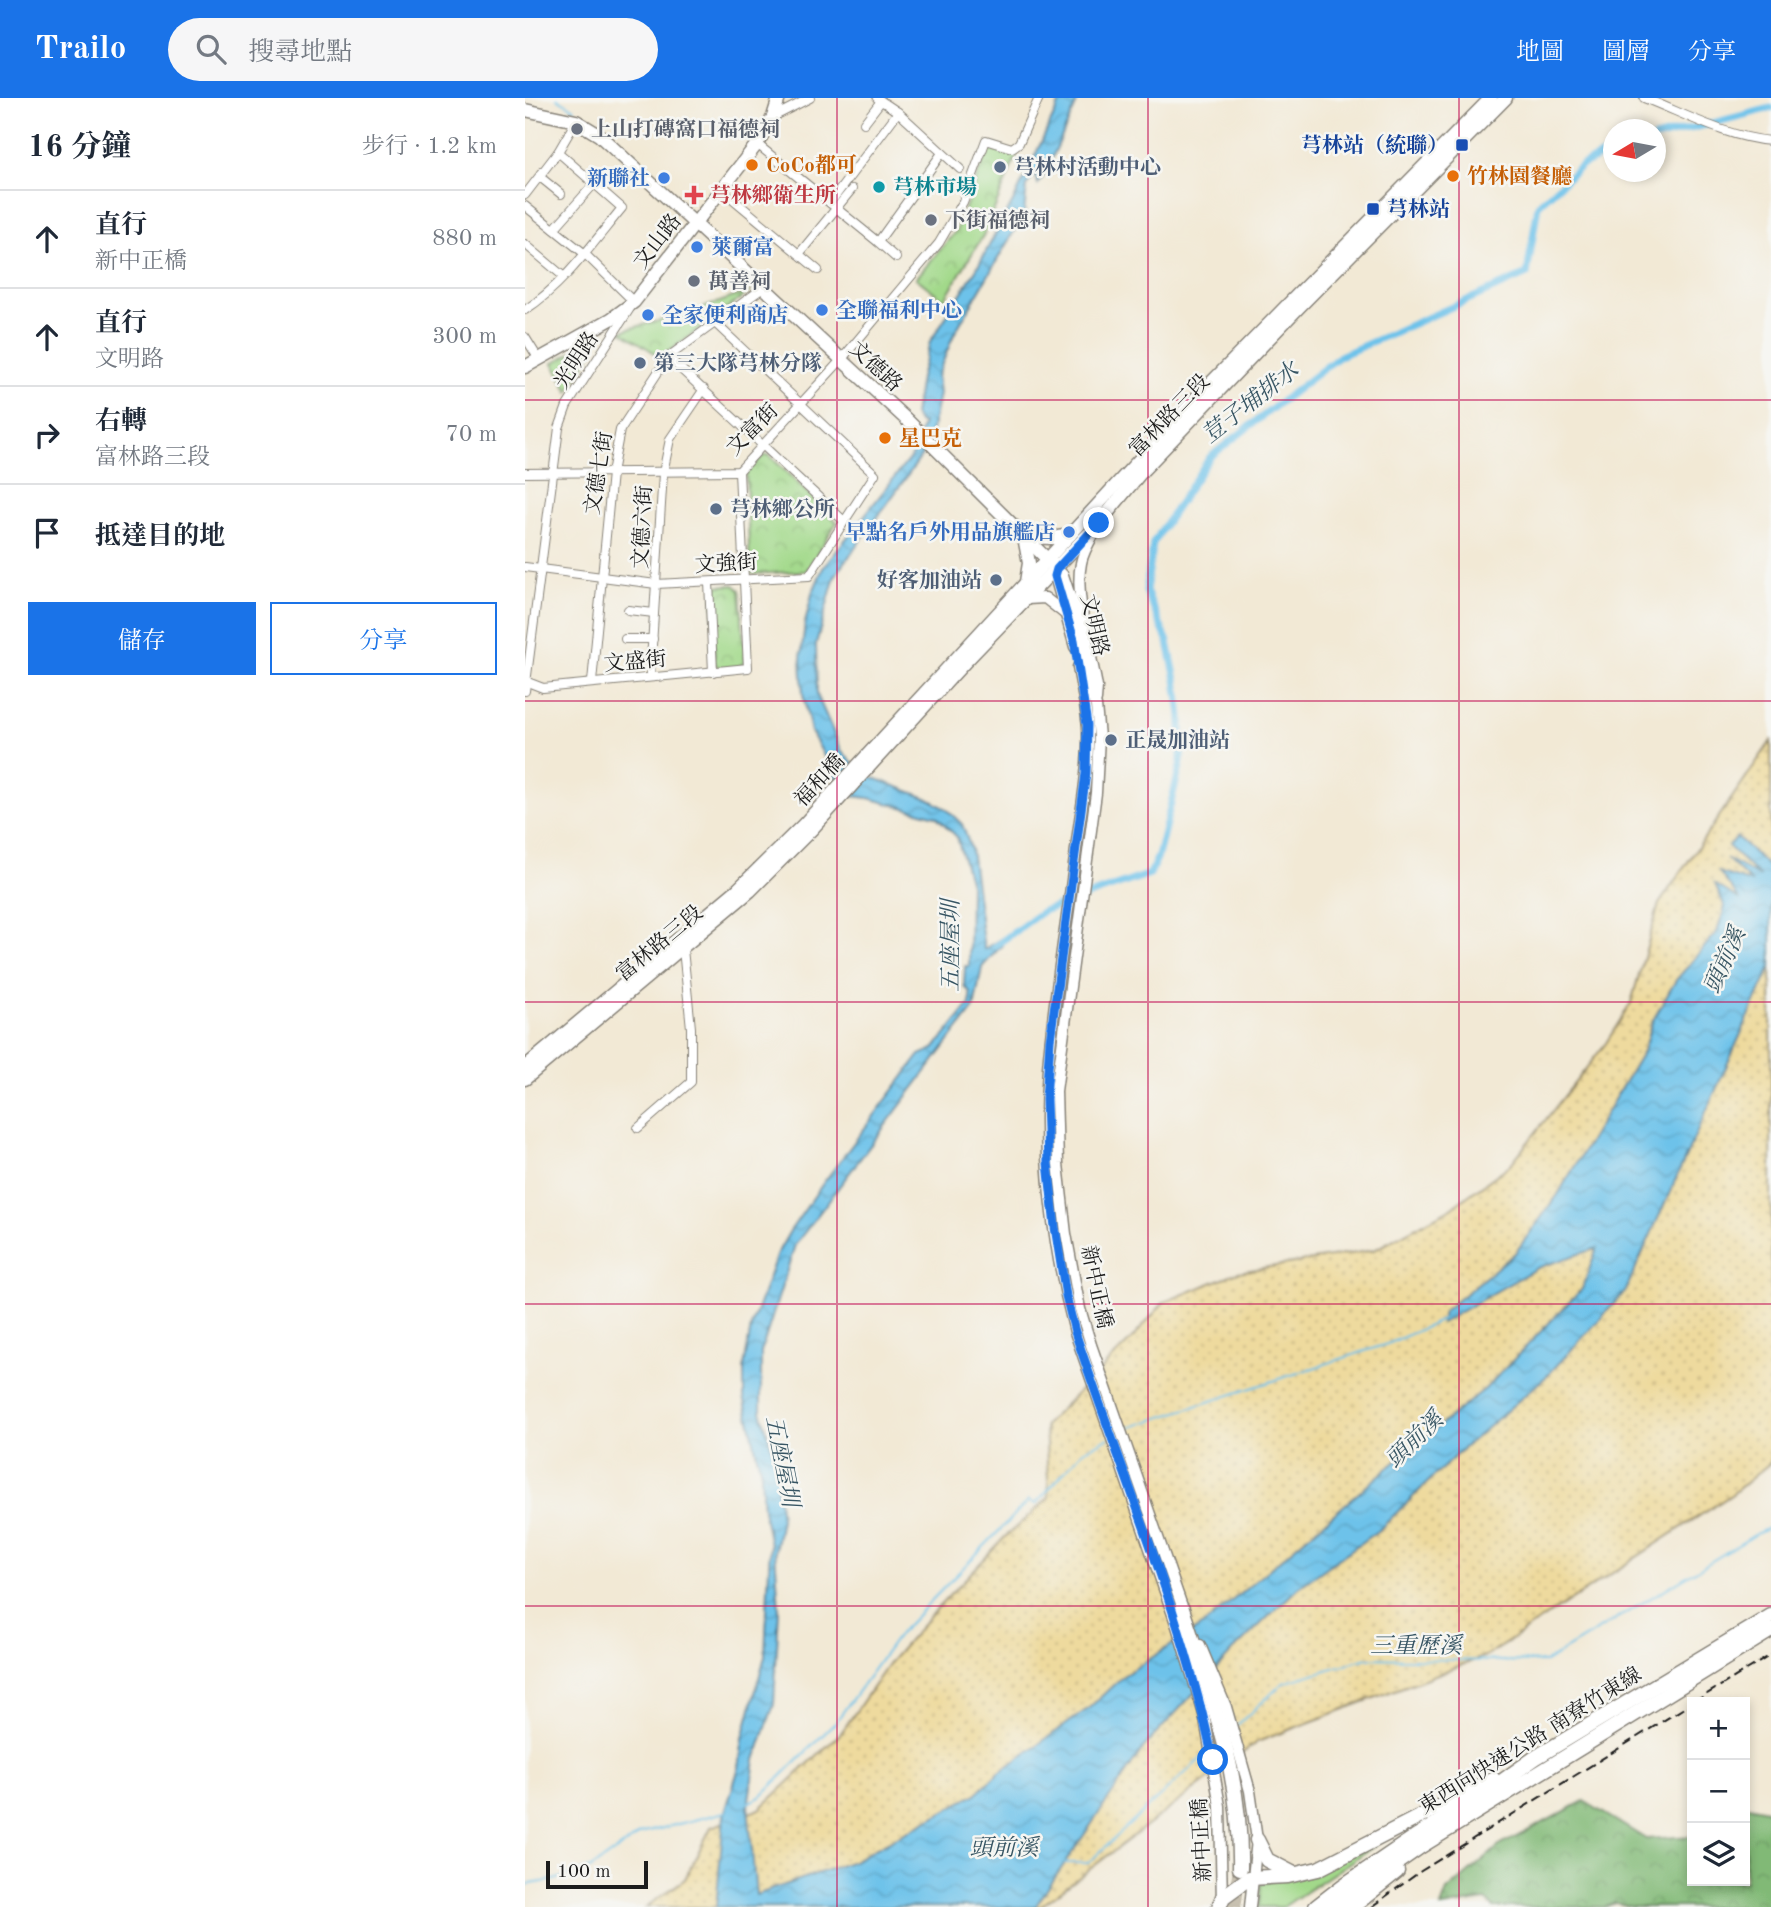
<!DOCTYPE html>
<html lang="zh-TW">
<meta charset="utf-8">
<style>
body{margin:0;font-family:"Old Standard TT","Noto Serif TC",serif;background:#f6f6f7;color:#1f2937}
.controls{position:absolute;right:21px;bottom:21px;display:grid;overflow:hidden;border-radius:0px;box-shadow:0 4px 10px #0003}
.controls button{width:63px;height:63px;display:grid;place-items:center;padding:0;border:0;border-bottom:2px solid #e0e1e3;background:#fff;color:#1f2937;font:35px sans-serif}
.compass{position:absolute;left:1078px;top:21px;width:63px;height:63px;border-radius:50%;background:#fff;box-shadow:0 4px 10px #0003;rotate:260deg}
.scale{position:absolute;left:21px;bottom:18px;width:102px;box-sizing:border-box;padding-left:7px;border:4px solid #1c1c1c;border-top:0;font-size:19px;line-height:24px;white-space:nowrap;color:#1c1c1c;-webkit-text-stroke:5px #f6f6f2;paint-order:stroke}
.stop{position:absolute;width:21px;height:21px;margin:-16px;border:5px solid #1a73e8;border-radius:50%;background:#fff}
.stop.end{background:#1a73e8;border-color:#fff;box-shadow:0 2px 7px #0008}
.list{margin:0;padding:0;list-style:none}
h2{display:flex;justify-content:space-between;align-items:center;height:91px;margin:0;padding:0 28px;font-size:30px}
h2 small{font-size:23px;font-weight:400;color:#747a83}
.list li{display:grid;grid-template-columns:46px 1fr auto;gap:21px;align-items:center;box-sizing:border-box;height:98px;padding:0 28px;border-top:2px solid #e0e1e3}
.list b{display:block;font-size:26px;white-space:nowrap}
.list p{margin:0;font-size:23px;white-space:nowrap;color:#747a83}
.list em{font-size:23px;font-style:normal;color:#747a83}
.actions{display:flex;gap:14px;padding:21px 28px}
.actions a{flex:1;padding:16px 0;border:2px solid #1a73e8;border-radius:0px;text-align:center;font-size:24px;color:#1a73e8}
.actions .main{background:#1a73e8;color:#fff}
.icon{flex:none;width:38px;height:38px;fill:none;stroke:currentColor;stroke-width:2;stroke-linecap:round;stroke-linejoin:round}
.map{position:relative;flex:none;width:1246px;height:1809px;overflow:hidden}
header{display:flex;align-items:center;gap:42px;box-sizing:border-box;height:98px;padding:0 35px;background:#1a73e8;color:#fff}
header strong{font-size:33px}
nav{display:flex;gap:38px;margin-inline-start:auto;font-size:24px}
.search{width:490px;height:63px;background:#f6f6f7;display:flex;align-items:center;gap:18px;box-sizing:border-box;padding:0 24px;border-radius:38px;color:#747a83;font-size:26px}
main{display:flex}
aside{flex:1;background:#fff}
.map>svg:first-child{display:block}
.green{fill:#a2d98a;stroke:#5f7a53;stroke-width:2}
.forest{fill:url(#forest-crowns);stroke:#4e6a49;stroke-width:2}
.sand{fill:url(#sand-dots);stroke:#857b5d;stroke-width:2}
.park{fill:url(#park-crowns);stroke:#5f7a53;stroke-width:2}
.water{fill:url(#water-waves);stroke:#446f83;stroke-width:2}
.lines{fill:none;stroke-linecap:round;stroke-linejoin:round}
.stream{stroke:#6dc2ea;stroke-width:2}
.canal{stroke:#6dc2ea;stroke-width:7}
.trunk-tunnel{stroke:#c7c0b0;stroke-width:14;stroke-dasharray:14 7;stroke-linecap:butt}
.minor-casing{stroke:#878278;stroke-width:10}
.tertiary-casing{stroke:#878278;stroke-width:13}
.secondary-casing{stroke:#878278;stroke-width:15}
.trunk-casing{stroke:#878278;stroke-width:17}
.minor{stroke:#fff;stroke-width:8}
.tertiary{stroke:#fff;stroke-width:10}
.secondary{stroke:#fff;stroke-width:12}
.trunk{stroke:#fff;stroke-width:14}
.rail{stroke:#1c1c1c;stroke-width:2;stroke-dasharray:10 5;stroke-linecap:butt}
.route{stroke:#1a73e8;stroke-width:9}
.grid{fill:none;stroke:#c2185b;stroke-width:2;stroke-opacity:0.55}
.worship-dot{fill:#6b7280;stroke:#f6f6f2;stroke-width:2.5}
.transit-dot{fill:#1a4fb4;stroke:#f6f6f2;stroke-width:2.5}
.food-dot{fill:#e8710a;stroke:#f6f6f2;stroke-width:2.5}
.service-dot{fill:#5c6f8a;stroke:#f6f6f2;stroke-width:2.5}
.shop-dot{fill:#3f7fe0;stroke:#f6f6f2;stroke-width:2.5}
.culture-dot{fill:#0f9aa8;stroke:#f6f6f2;stroke-width:2.5}
.health-dot{fill:#e0444e;stroke:#f6f6f2;stroke-width:2.5}
.labels{text-anchor:middle;stroke-width:5;stroke-linejoin:round;paint-order:stroke}
.worship-label{font-size:21px;font-weight:bold;fill:#5b616d;stroke:#f6f6f2;text-anchor:start}
.transit-label{font-size:21px;font-weight:bold;fill:#164399;stroke:#f6f6f2;text-anchor:end}
.food-label{font-size:21px;font-weight:bold;fill:#c56008;stroke:#f6f6f2;text-anchor:start}
.service-label{font-size:21px;font-weight:bold;fill:#4e5e75;stroke:#f6f6f2;text-anchor:start}
.shop-label{font-size:21px;font-weight:bold;fill:#366cbe;stroke:#f6f6f2;text-anchor:start}
.culture-label{font-size:21px;font-weight:bold;fill:#0d838f;stroke:#f6f6f2;text-anchor:start}
.health-label{font-size:21px;font-weight:bold;fill:#be3a42;stroke:#f6f6f2;text-anchor:start}
.street-label{font-size:21px;fill:#1c1c1c;stroke:#f6f6f2}
.water-label{font-size:23px;font-style:italic;fill:#385664;stroke:#f6f6f2}
</style>
<header>
<strong>Trailo</strong>
<div class="search"><svg class="icon" aria-label="search" viewBox="0 0 24 24"><circle cx="10" cy="10" r="6"/><path d="M15 15l6 6"/></svg>搜尋地點</div>
<nav><a>地圖</a><a>圖層</a><a>分享</a></nav>
</header>
<main>
<aside>
<h2>16 分鐘<small>步行 · 1.2 km</small></h2>
<ul class="list">
<li><svg class="icon" aria-label="ahead" viewBox="0 0 24 24"><path d="M12 20V5M6 11l6-6 6 6"/></svg><div><b>直行</b><p>新中正橋</p></div><em>880 m</em></li>
<li><svg class="icon" aria-label="ahead" viewBox="0 0 24 24"><path d="M12 20V5M6 11l6-6 6 6"/></svg><div><b>直行</b><p>文明路</p></div><em>300 m</em></li>
<li><svg class="icon" aria-label="right" viewBox="0 0 24 24"><path d="M7 20v-9h11M14 6l5 5-5 5"/></svg><div><b>右轉</b><p>富林路三段</p></div><em>70 m</em></li>
<li><svg class="icon" aria-label="arrive" viewBox="0 0 24 24"><path d="M6 21V4h12l-3 4 3 4H6"/></svg><div><b>抵達目的地</b></div></li>
</ul>
<div class="actions"><a class="main">儲存</a><a>分享</a></div>
</aside>
<div class="map">
<svg width="1246" height="1809" viewBox="0 0 1246 1809">
<defs>
<pattern id="forest-crowns" width="20" height="18" patternUnits="userSpaceOnUse" patternTransform="scale(1.75)"><rect width="20" height="18" fill="#81b976"/><path d="M2 6a3 3 0 1 1 6 0M12 15a3 3 0 1 1 6 0" fill="none" stroke="#6f9e66"/></pattern>
<pattern id="sand-dots" width="8" height="8" patternUnits="userSpaceOnUse" patternTransform="scale(1.75)"><rect width="8" height="8" fill="#eeda9e"/><path d="M2 2h.1M6 6h.1" fill="none" stroke="#ccba88" stroke-width="1.8" stroke-linecap="round"/></pattern>
<pattern id="park-crowns" width="20" height="18" patternUnits="userSpaceOnUse" patternTransform="scale(1.75)"><rect width="20" height="18" fill="#a2d98a"/><path d="M2 6a3 3 0 1 1 6 0M12 15a3 3 0 1 1 6 0" fill="none" stroke="#8bba76"/></pattern>
<pattern id="water-waves" width="16" height="10" patternUnits="userSpaceOnUse" patternTransform="scale(1.75)"><rect width="16" height="10" fill="#6dc2ea"/><path d="M0 5q4-4 8 0t8 0" fill="none" stroke="#5ea6c8"/></pattern>
</defs>
<rect width="100%" height="100%" fill="#f6f6f2"/>
<filter id="ink" filterUnits="userSpaceOnUse"><feTurbulence type="fractalNoise" baseFrequency=".0143" numOctaves="2"/><feDisplacementMap in="SourceGraphic" scale="14" xChannelSelector="R" yChannelSelector="G"/><feConvolveMatrix kernelMatrix="1 2 1 2 8 2 1 2 1" color-interpolation-filters="sRGB"/></filter>
<filter id="wash" filterUnits="userSpaceOnUse"><feTurbulence type="fractalNoise" baseFrequency=".00686" numOctaves="4" result="noise"/><feDisplacementMap in="SourceGraphic" scale="28" xChannelSelector="R" yChannelSelector="G"/><feGaussianBlur stdDeviation="1.57" result="paint"/><feColorMatrix in="noise" values="0 0 0 0 0 0 0 0 0 0 0 0 0 0 0 0 0 1.4 0 .05"/><feComposite in="paint" operator="in"/></filter>
<g filter="url(#wash)">
<rect width="100%" height="100%" fill="#f2e9d5"/>
<polygon class="green" points="851,1747 758,1809 734,1809 736,1786"/>
<polygon class="forest" points="1059,1703 1121,1741 1167,1738 1167,1783 1220,1783 1220,1707 1246,1713 1246,1809 1108,1809 1091,1805 1079,1809 969,1809 961,1802 916,1809 922,1793 974,1748"/>
<polygon class="sand" points="1246,643 1246,1364 1206,1397 963,1557 732,1644 515,1809 121,1809 160,1781 186,1729 235,1711 316,1635 365,1564 405,1518 480,1439 524,1400 520,1327 606,1242 639,1204 713,1174 849,1152 925,1111 985,1067 1081,945 1106,905 1134,806"/>
<g class="park">
<polygon points="469,47 492,56 459,136 419,202 391,180 431,133 464,49"/>
<polygon points="226,193 136,259 96,233 163,215"/>
<polygon points="60,247 66,249 66,256 44,294 28,265"/>
<polygon points="244,357 312,424 281,473 228,476 225,473 221,376 238,358"/>
<polygon points="209,487 215,492 220,563 215,568 196,571 190,566 188,494 191,488"/>
</g>
<polygon class="water" points="537,0 554,0 520,76 513,86 510,75 502,87 499,116 429,236 412,278 414,296 408,326 398,356 310,478 291,546 292,597 317,654 341,677 402,700 420,710 437,726 446,751 459,851 477,840 477,847 457,869 449,910 270,1147 236,1254 236,1313 248,1354 255,1367 252,1386 256,1421 250,1452 254,1512 249,1606 230,1662 223,1708 231,1797 328,1763 451,1696 473,1675 564,1610 598,1578 681,1525 864,1369 961,1290 1057,1191 1072,1150 1012,1170 916,1225 919,1213 990,1155 1032,1098 1118,953 1127,924 1151,882 1192,834 1200,809 1190,786 1215,802 1194,774 1227,785 1201,760 1235,779 1203,748 1212,739 1244,769 1246,767 1246,869 1100,1194 1023,1277 932,1356 855,1431 773,1490 709,1552 619,1649 510,1809 191,1809 199,1718 214,1669 218,1640 240,1558 245,1446 238,1412 236,1375 219,1299 219,1269 226,1229 252,1156 265,1133 299,1084 395,957 409,951 445,906 445,894 439,888 440,868 444,868 445,786 432,739 411,718 343,700 321,697 286,634 278,596 276,560 280,525 287,496 298,470 388,356 398,325 395,325 389,317 395,280 405,244 452,170 491,98"/>
<g class="lines">
<g class="stream">
<polyline points="32,0 50,11"/>
<polyline points="600,1331 865,1245 919,1221"/>
<polyline points="710,1629 758,1585 842,1560 1020,1564 1233,1435 1246,1429"/>
<polyline points="222,1705 235,1699 310,1625 374,1536 503,1403 511,1406 558,1353 583,1340"/>
<polyline points="540,1765 563,1765 681,1656"/>
<polyline points="0,1787 29,1782 66,1770 115,1736 200,1714"/>
</g>
<g class="canal">
<polyline points="1130,40 1246,10"/>
<polyline points="470,848 518,813 625,776 633,758 656,664 656,618 651,582 643,544 621,493 628,445 685,359 815,258 1002,176 1013,107 1057,67 1088,52"/>
</g>
</g>
</g>
<g filter="url(#ink)">
<g class="lines">
<polyline class="trunk-tunnel" points="709,1809 715,1770"/>
<g class="minor-casing">
<g id="minor">
<polyline points="352,0 373,14 435,71"/>
<path d="M1119,0C1160,16 1201,39 1246,43"/>
<polyline points="248,19 285,0"/>
<polyline points="339,25 356,3"/>
<polyline points="232,46 353,144 417,55"/>
<polyline points="15,79 36,96"/>
<polyline points="197,92 293,172"/>
<polyline points="0,97 33,54 51,23"/>
<polyline points="305,105 373,14"/>
<polyline points="0,108 60,156 109,204 42,308 34,330 0,593"/>
<polyline points="29,131 69,86"/>
<polyline points="353,144 371,160"/>
<polyline points="0,146 38,178"/>
<polyline points="274,156 327,91"/>
<path d="M0,212C39,187 68,145 97,110L33,54"/>
<polyline points="0,239 13,260"/>
<polyline points="143,259 319,423"/>
<polyline points="0,375 214,373 316,262 414,145 438,104 461,42 487,50 494,45 514,0"/>
<polyline points="0,469 131,486 284,478 350,376 190,225"/>
<polyline points="184,484 188,574"/>
<polyline points="103,512 129,515"/>
<polyline points="100,541 128,541"/>
<polyline points="125,579 138,375 145,341 179,291"/>
<polyline points="0,583 18,590 223,570 214,373"/>
<polyline points="67,584 87,375 95,332 143,259 238,190"/>
<polyline points="113,1030 166,984 166,930 158,851"/>
</g>
</g>
<g class="tertiary-casing">
<g id="tertiary">
<polyline points="532,471 538,477 551,516 565,592 571,608 574,639 571,695 531,993 533,1066 541,1136 555,1211 566,1247 660,1517"/>
<polyline points="532,471 530,478 550,549"/>
<polyline points="502,501 520,500 539,515"/>
<path d="M553,569C556,589 562,611 563,632C564,669 557,706 552,743C543,819 529,895 523,970C516,1056 528,1152 550,1234L652,1528L679,1616L695,1708L697,1805"/>
<path d="M571,602L572,589C566,554 549,498 556,465C558,453 566,441 572,430"/>
<polyline points="675,1547 701,1609 725,1693 732,1742 725,1809"/>
</g>
</g>
<g class="secondary-casing">
<g id="secondary">
<polyline points="0,12 51,23 74,37 383,323 527,466"/>
<polyline points="0,269 86,221 109,204 232,46 248,19 254,0"/>
<polyline points="501,484 504,465 499,439 527,440 545,437"/>
<polyline points="0,969 213,791 278,727 671,300 966,0"/>
<polyline points="0,981 225,793 287,731 441,563 574,425 619,371 774,209 981,0"/>
</g>
</g>
<g class="trunk-casing">
<g id="trunk">
<path d="M657,1511C686,1599 717,1675 715,1770"/>
<polyline points="732,1742 742,1762 769,1776"/>
<polyline points="694,1809 698,1799 724,1780 763,1778 793,1771 968,1681"/>
<polyline points="791,1809 818,1788 890,1739 955,1699 1010,1660 1246,1518"/>
<polyline points="808,1809 896,1748 1246,1532"/>
<polyline points="827,1809 872,1773"/>
</g>
</g>
<use href="#minor" class="minor"/>
<use href="#tertiary" class="tertiary"/>
<use href="#secondary" class="secondary"/>
<use href="#trunk" class="trunk"/>
<g class="rail">
<polyline points="1169,1604 1246,1557"/>
<polyline points="846,1809 896,1773 1167,1605"/>
</g>
</g>
</g>
<g class="lines" filter="url(#ink)">
<path class="route" d="M574,425L532,471L530,478L549,542L562,627L561,675L525,942L521,1001L523,1065L530,1129L541,1198L550,1234C597,1376 657,1515 688,1662"/>
</g>
<path class="grid" d="M312,0V1809M623,0V1809M934,0V1809M0,302H1246M0,603H1246M0,904H1246M0,1206H1246M0,1508H1246"/>
<g class="worship-dot">
<circle cx="52" cy="31" r="7"/>
<circle cx="406" cy="122" r="7"/>
<circle cx="169" cy="183" r="7"/>
</g>
<g class="transit-dot">
<rect x="930" y="40" width="14" height="14" rx="3.5"/>
<rect x="841" y="104" width="14" height="14" rx="3.5"/>
</g>
<g class="food-dot">
<circle cx="227" cy="67" r="7"/>
<circle cx="928" cy="78" r="7"/>
<circle cx="360" cy="340" r="7"/>
</g>
<g class="service-dot">
<circle cx="475" cy="69" r="7"/>
<circle cx="115" cy="265" r="7"/>
<circle cx="191" cy="411" r="7"/>
<circle cx="471" cy="482" r="7"/>
<circle cx="586" cy="642" r="7"/>
</g>
<g class="shop-dot">
<circle cx="139" cy="80" r="7"/>
<circle cx="172" cy="149" r="7"/>
<circle cx="297" cy="212" r="7"/>
<circle cx="123" cy="217" r="7"/>
<circle cx="544" cy="434" r="7"/>
</g>
<circle class="culture-dot" cx="354" cy="89" r="7"/>
<path class="health-dot" d="M165.5 86.5h7v7h7v7h-7v7h-7v-7h-7v-7h7z"/>
<g class="labels">
<g class="worship-label">
<text x="66" y="38">上山打磚窩口福德祠</text>
<text x="420" y="129">下街福德祠</text>
<text x="183" y="190">萬善祠</text>
</g>
<g class="transit-label">
<text x="923" y="54">芎林站（統聯）</text>
<text x="862" y="118" text-anchor="start">芎林站</text>
</g>
<g class="food-label">
<text x="241" y="74">CoCo都可</text>
<text x="942" y="85">竹林園餐廳</text>
<text x="374" y="347">星巴克</text>
</g>
<g class="service-label">
<text x="489" y="76">芎林村活動中心</text>
<text x="129" y="272">第三大隊芎林分隊</text>
<text x="205" y="418">芎林鄉公所</text>
<text x="457" y="489" text-anchor="end">好客加油站</text>
<text x="600" y="649">正晟加油站</text>
</g>
<g class="shop-label">
<text x="125" y="87" text-anchor="end">新聯社</text>
<text x="186" y="156">萊爾富</text>
<text x="311" y="219">全聯福利中心</text>
<text x="137" y="224">全家便利商店</text>
<text x="530" y="441" text-anchor="end">早點名戶外用品旗艦店</text>
</g>
<g class="culture-label">
<text x="368" y="96">芎林市場</text>
</g>
<g class="health-label">
<text x="185" y="104">芎林鄉衛生所</text>
</g>
<g class="street-label">
<text transform="translate(132 143) rotate(-52)" y="7">文山路</text>
<text transform="translate(51 262) rotate(-57)" y="7">光明路</text>
<text transform="translate(351 268) rotate(43)" y="7">文德路</text>
<text transform="translate(644 317) rotate(-46)" y="7">富林路三段</text>
<text transform="translate(227 331) rotate(-45)" y="7">文富街</text>
<text transform="translate(73 375) rotate(-81)" y="7">文德七街</text>
<text transform="translate(117 429) rotate(-87)" y="7">文德六街</text>
<text transform="translate(201 465) rotate(-3)" y="7">文強街</text>
<text transform="translate(570 527) rotate(77)" y="7">文明路</text>
<text transform="translate(110 563) rotate(-5)" y="7">文盛街</text>
<text transform="translate(294 682) rotate(-47)" y="7">福和橋</text>
<text transform="translate(134 845) rotate(-40)" y="7">富林路三段</text>
<text transform="translate(572 1189) rotate(78)" y="7">新中正橋</text>
<text transform="translate(1005 1642) rotate(-32)" y="7">東西向快速公路 南寮竹東線</text>
<text transform="translate(676 1742) rotate(-93)" y="7">新中正橋</text>
</g>
<g class="water-label">
<text transform="translate(725 304) rotate(-38)" y="8">荳子埔排水</text>
<text transform="translate(425 848) rotate(-90)" y="8">五座屋圳</text>
<text transform="translate(1199 862) rotate(-66)" y="8">頭前溪</text>
<text transform="translate(889 1341) rotate(-44)" y="8">頭前溪</text>
<text transform="translate(258 1363) rotate(79)" y="8">五座屋圳</text>
<text x="891" y="1555">三重歷溪</text>
<text x="479" y="1757">頭前溪</text>
</g>
</g>
</svg>
<div class="controls">
<button>+</button>
<button>−</button>
<button><svg class="icon" aria-label="layers" viewBox="0 0 24 24"><path d="M12 4l9 5-9 5-9-5zM3 14l9 5 9-5"/></svg></button>
</div>
<svg class="compass" viewBox="-18 -18 36 36"><path d="M0-13l5 13h-10z" fill="#e53935"/><path d="M0 13l5-13h-10z" fill="#747a83"/></svg>
<div class="scale">100 m</div>
<div class="stop" style="left:688px;top:1662px"></div>
<div class="stop end" style="left:574px;top:425px"></div>
</div>
</main>
